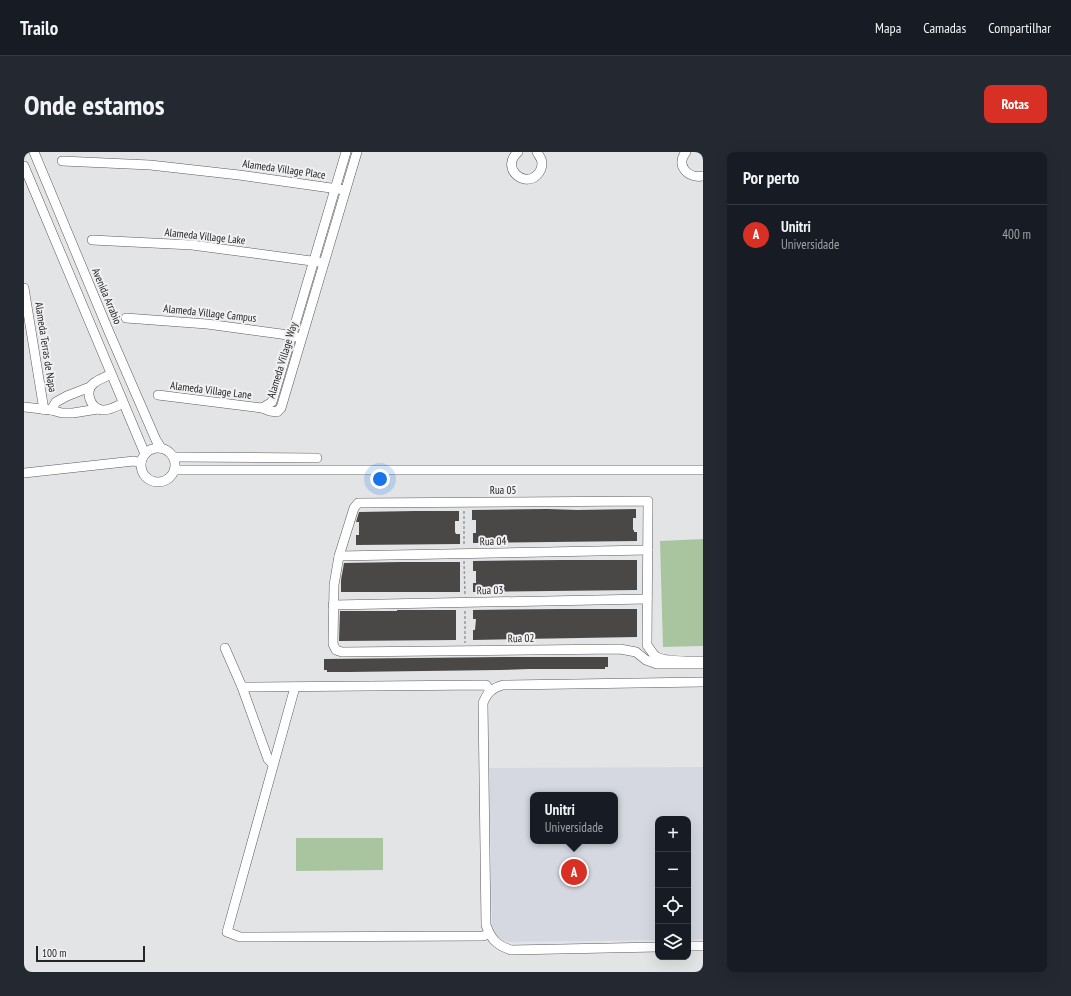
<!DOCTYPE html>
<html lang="pt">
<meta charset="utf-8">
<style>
body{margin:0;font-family:"PT Sans Narrow",sans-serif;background:#242831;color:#f1f3f6}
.controls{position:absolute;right:12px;bottom:12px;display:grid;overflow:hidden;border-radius:8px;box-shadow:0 4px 16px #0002}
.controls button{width:36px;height:36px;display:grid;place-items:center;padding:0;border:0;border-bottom:1px solid #363941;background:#171b24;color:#f1f3f6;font:20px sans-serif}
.scale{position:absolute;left:12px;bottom:10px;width:109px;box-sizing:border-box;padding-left:4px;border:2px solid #242425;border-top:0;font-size:11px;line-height:14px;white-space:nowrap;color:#242425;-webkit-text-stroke:3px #f1f1f3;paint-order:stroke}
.you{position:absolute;left:356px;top:327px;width:14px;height:14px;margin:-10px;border:3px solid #fff;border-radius:50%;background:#1a73e8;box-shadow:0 0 0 6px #1a73e833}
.badge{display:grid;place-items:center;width:26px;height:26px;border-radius:50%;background:#d93025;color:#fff;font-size:13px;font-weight:700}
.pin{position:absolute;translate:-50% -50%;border:2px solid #fff;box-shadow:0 1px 4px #0006}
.popup{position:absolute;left:506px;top:640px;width:88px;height:52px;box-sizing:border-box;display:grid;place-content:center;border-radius:8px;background:#171b24;filter:drop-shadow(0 1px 3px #0005);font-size:13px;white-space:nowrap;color:#9ea1a6}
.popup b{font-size:15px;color:#f1f3f6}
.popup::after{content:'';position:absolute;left:50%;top:100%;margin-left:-8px;border:8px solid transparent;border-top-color:#171b24}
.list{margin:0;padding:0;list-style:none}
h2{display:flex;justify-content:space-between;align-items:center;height:52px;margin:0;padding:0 16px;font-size:17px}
h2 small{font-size:13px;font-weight:400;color:#9ea1a6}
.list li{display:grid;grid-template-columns:26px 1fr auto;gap:12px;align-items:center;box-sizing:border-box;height:60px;padding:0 16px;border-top:1px solid #363941}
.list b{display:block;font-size:15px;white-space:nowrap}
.list p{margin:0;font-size:13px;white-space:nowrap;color:#9ea1a6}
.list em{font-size:13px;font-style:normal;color:#9ea1a6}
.icon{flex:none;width:22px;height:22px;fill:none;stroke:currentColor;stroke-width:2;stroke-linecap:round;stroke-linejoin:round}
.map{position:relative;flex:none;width:679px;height:820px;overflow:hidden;border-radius:8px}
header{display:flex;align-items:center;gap:24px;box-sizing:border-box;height:56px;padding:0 20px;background:#171b24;border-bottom:1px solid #363941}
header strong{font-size:19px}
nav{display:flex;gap:22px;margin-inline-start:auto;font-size:14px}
.intro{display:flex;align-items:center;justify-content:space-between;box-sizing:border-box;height:96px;padding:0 24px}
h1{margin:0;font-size:28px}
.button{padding:10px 18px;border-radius:8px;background:#d93025;color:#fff;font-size:14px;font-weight:700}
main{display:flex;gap:24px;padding:0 24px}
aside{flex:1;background:#171b24;border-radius:8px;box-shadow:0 4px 16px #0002}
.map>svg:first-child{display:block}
.built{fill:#d6d8e1;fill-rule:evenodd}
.green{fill:#a8c59f}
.building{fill:#4a4847}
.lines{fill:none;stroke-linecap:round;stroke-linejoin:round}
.minor-casing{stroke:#5b5b5d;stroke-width:10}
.path{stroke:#99999b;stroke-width:1.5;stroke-dasharray:3 2;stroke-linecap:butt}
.minor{stroke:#fff;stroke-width:9}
.labels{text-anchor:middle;stroke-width:4;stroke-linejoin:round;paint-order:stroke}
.street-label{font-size:11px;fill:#242425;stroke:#f1f1f3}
</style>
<header>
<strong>Trailo</strong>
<nav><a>Mapa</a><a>Camadas</a><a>Compartilhar</a></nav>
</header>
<div class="intro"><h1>Onde estamos</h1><a class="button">Rotas</a></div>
<main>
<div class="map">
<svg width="679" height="820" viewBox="0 0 679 820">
<rect width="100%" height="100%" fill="#e3e4e6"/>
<path class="built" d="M679,615V787L664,788V667H634V788L484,790L478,788L473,784L470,779L468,774L465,616ZM509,643H591V689H509Z"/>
<g class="green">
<polygon points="679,387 679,494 639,495 636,389"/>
<polygon points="272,686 359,686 359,718 272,719"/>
</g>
<g class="building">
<polygon points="523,357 553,358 612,357 612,366 609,366 609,378 610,378 610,380 613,380 613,389 449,391 449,381 452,381 452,368 448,368 448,358"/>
<polygon points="391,359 435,359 435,369 431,369 431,380 432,382 436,382 436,392 332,393 332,383 335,383 335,370 332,370 335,360"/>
<polygon points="539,408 613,408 613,438 449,440 449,431 452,431 452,419 449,419 449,409"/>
<polygon points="377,410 436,410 436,440 317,440 317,428 320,411"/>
<polygon points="539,457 613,457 613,485 449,488 449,478 451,478 452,467 449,467 449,458"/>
<polygon points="373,458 432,458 432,488 315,489 316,459 373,459"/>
<polygon points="480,505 584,505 584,515 581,515 581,517 505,517 475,518 325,520 303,520 303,518 300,518 300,507"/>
</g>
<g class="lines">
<g class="minor-casing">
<g id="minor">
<polyline points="10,0 85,180 132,288 137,296"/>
<path d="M494,0C476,16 500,36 513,23C516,20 518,16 518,11C518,7 515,4 513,0"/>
<path d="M662,0C651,13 664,27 679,24"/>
<polyline points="38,9 126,13 215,23 321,38"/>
<polyline points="0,14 121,302"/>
<polyline points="68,88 168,93 295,110"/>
<polyline points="0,136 20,258"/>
<polyline points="102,166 183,172 257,182 273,185"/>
<path d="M87,222C82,225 75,227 70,231C60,239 66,256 78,258C85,259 93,254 99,251"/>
<polyline points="134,243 238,256 246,259 253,260 257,256 333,0"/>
<polyline points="0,255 27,258 38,261 49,261 74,257"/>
<polyline points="238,256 248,250 322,0"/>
<polyline points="27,258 32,250 43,244 66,235"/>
<circle cx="134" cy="313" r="17"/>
<polyline points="150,305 293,306"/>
<polyline points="151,318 679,318"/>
<polyline points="0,321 110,309 117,311"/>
<polyline points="315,404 624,398"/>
<polyline points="309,453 623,447"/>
<polyline points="201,496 218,535 244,607 249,612"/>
<path d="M679,509C668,509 642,510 633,505C629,503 626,497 623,493L624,349L334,351L330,356L315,404L310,433L309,492L312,498L318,500L596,497L612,500L622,508L633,512H679"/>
<polyline points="218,535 462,533 466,539"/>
<polyline points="271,535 203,780 216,785 459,784 465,782"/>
<polyline points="664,794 679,794"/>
<path d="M634,795L487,798C472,793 467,787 462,773L459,551C463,541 468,536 479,533L679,530"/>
</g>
</g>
<g class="path">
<polyline points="440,359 440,393"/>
<polyline points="440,409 441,443"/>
<polyline points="441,459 441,491"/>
</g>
<use href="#minor" class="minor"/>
</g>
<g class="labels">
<g class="street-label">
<text transform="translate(260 17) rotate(8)" y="4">Alameda Village Place</text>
<text transform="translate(181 84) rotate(6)" y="4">Alameda Village Lake</text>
<text transform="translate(83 144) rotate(67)" y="4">Avenida Arrabio</text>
<text transform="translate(186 161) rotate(6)" y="4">Alameda Village Campus</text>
<text transform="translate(22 195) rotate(81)" y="4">Alameda Terras de Napa</text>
<text transform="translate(258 208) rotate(-73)" y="4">Alameda Village Way</text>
<text transform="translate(187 238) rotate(7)" y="4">Alameda Village Lane</text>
<text x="479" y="342">Rua 05</text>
<text transform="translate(469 389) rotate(-1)" y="4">Rua 04</text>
<text transform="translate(466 438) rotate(-1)" y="4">Rua 03</text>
<text transform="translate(497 486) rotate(-1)" y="4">Rua 02</text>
</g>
</g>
</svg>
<div class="controls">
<button>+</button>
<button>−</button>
<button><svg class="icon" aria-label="locate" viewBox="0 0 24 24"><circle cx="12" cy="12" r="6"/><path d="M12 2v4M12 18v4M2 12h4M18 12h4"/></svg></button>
<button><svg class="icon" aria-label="layers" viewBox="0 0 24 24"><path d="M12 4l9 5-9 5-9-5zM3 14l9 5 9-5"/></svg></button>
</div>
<div class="scale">100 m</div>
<div class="you"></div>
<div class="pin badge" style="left:550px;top:720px">A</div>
<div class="popup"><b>Unitri</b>Universidade</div>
</div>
<aside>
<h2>Por perto<small></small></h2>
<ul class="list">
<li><span class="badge">A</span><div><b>Unitri</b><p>Universidade</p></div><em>400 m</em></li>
</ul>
</aside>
</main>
